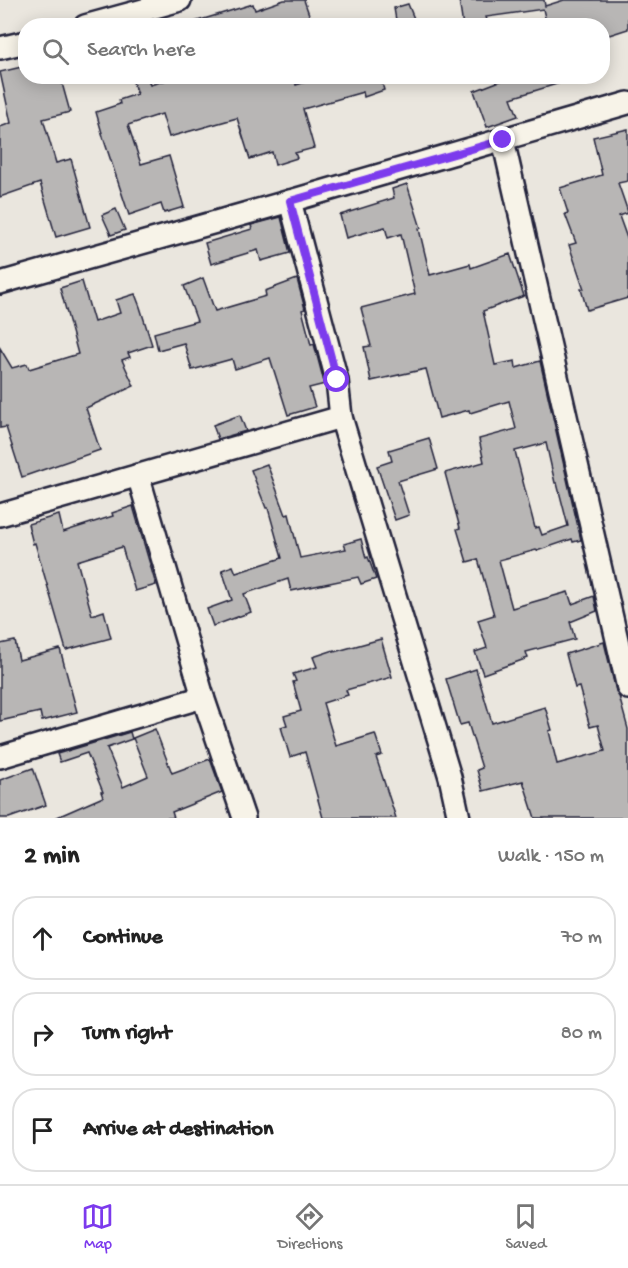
<!DOCTYPE html>
<meta charset="utf-8">
<style>
body{margin:0;font-family:"Gochi Hand",sans-serif;background:#f6f6f6;color:#222}
.stop{position:absolute;width:18px;height:18px;margin:-14px;border:4px solid #7c3aed;border-radius:50%;background:#fff}
.stop.end{background:#7c3aed;border-color:#fff;box-shadow:0 2px 6px #0008}
.list{margin:0;padding:0;list-style:none}
h2{display:flex;justify-content:space-between;align-items:center;height:78px;margin:0;padding:0 24px;font-size:26px}
h2 small{font-size:20px;font-weight:400;color:#767676}
.list li{display:grid;grid-template-columns:39px 1fr auto;gap:18px;align-items:center;box-sizing:border-box;height:84px;margin:0 12px 12px;padding:0 12px;border:2px solid #e0e0e0;border-radius:24px}
.list b{display:block;font-size:22px;white-space:nowrap}
.list em{font-size:20px;font-style:normal;color:#767676}
.icon{flex:none;width:33px;height:33px;fill:none;stroke:currentColor;stroke-width:2;stroke-linecap:round;stroke-linejoin:round}
.map{position:relative;flex:none;width:628px;height:818px;overflow:hidden}
.search{position:absolute;background:#fff;box-shadow:0 3px 15px #0003;left:18px;right:18px;top:18px;height:66px;display:flex;align-items:center;gap:15px;box-sizing:border-box;padding:0 21px;border-radius:24px;color:#767676;font-size:22px}
.sheet{height:366px;background:#fff}
nav{display:flex;justify-content:space-around;align-items:center;box-sizing:border-box;height:84px;border-top:2px solid #e0e0e0;background:#fff;font-size:16px;color:#767676}
nav a{display:grid;justify-items:center;gap:3px}
nav .on{color:#7c3aed}
.map>svg:first-child{display:block}
.building{fill:#b8b6b5;stroke:#22223b;stroke-width:1.5;fill-rule:evenodd}
.lines{fill:none;stroke-linecap:round;stroke-linejoin:round}
.street-casing{stroke:#22223b;stroke-width:26}
.street{stroke:#f7f3e8;stroke-width:21}
.route{stroke:#7c3aed;stroke-width:8}
</style>
<div class="map">
<svg width="628" height="818" viewBox="0 0 628 818">
<rect width="100%" height="100%" fill="#eae6de"/>
<filter id="ink" filterUnits="userSpaceOnUse"><feTurbulence type="fractalNoise" baseFrequency=".0167" numOctaves="2"/><feDisplacementMap in="SourceGraphic" scale="12" xChannelSelector="R" yChannelSelector="G"/><feConvolveMatrix kernelMatrix="1 2 1 2 8 2 1 2 1" color-interpolation-filters="sRGB"/></filter>
<g filter="url(#ink)">
<g class="building">
<polygon points="284,0 304,0 313,26 195,26 194,22 253,4 255,10"/>
<polygon points="459,0 544,0 545,6 564,0 628,0 628,29 606,36 603,26 547,26 543,9 486,17 489,26 463,26"/>
<polygon points="408,4 417,26 397,26 394,8"/>
<polygon points="26,66 26,76 60,76 70,112 43,119 56,163 71,159 90,227 56,237 40,183 0,197 0,127 11,123 0,72"/>
<polygon points="131,76 147,76 150,85 180,76 274,76 276,83 295,78 296,85 324,76 380,76 384,90 364,97 363,92 303,109 314,148 295,153 297,158 275,165 272,152 250,159 237,118 169,137 162,114 128,125 141,164 169,156 184,207 164,213 161,204 129,215 104,140 96,112 120,104 119,100 137,94"/>
<polygon points="513,76 570,76 570,80 511,98 518,116 487,127 474,91"/>
<polygon points="628,129 628,181 618,183 628,212 628,213 619,216 628,241 628,298 587,310 581,289 584,289 569,245 576,243 565,214 568,213 560,188 602,175 593,137"/>
<path d="M407,184L421,228L419,229L430,275L470,264L471,268L510,254L524,296L483,311L495,365L515,361L516,368L540,361L581,540L573,542L572,539L537,551L536,550L499,560L512,608L568,592L572,604L594,596L597,611L570,622L575,639L526,652L528,658L483,674L475,652L487,648L478,620L494,615L478,559L467,562L457,529L460,528L445,473L484,462L479,439L516,429L509,401L470,413L469,410L439,418L426,369L371,381L364,347L371,346L361,308L415,294L401,234L388,238L385,227L346,238L340,215L394,198L392,189ZM546,443L555,483H557L568,526L542,535L539,527L535,528L515,451Z"/>
<polygon points="116,209 125,230 111,235 102,215"/>
<polygon points="281,217 290,253 261,261 258,250 211,264 205,243 252,229 251,225"/>
<polygon points="203,278 215,311 266,296 265,291 297,279 305,309 302,310 311,345 314,344 324,382 325,384 309,388 315,407 288,415 270,358 235,369 232,359 192,370 184,343 158,350 154,333 197,321 184,286"/>
<polygon points="82,281 94,322 120,313 116,300 135,294 140,307 152,345 128,353 130,357 122,360 134,386 86,408 100,450 22,477 6,427 0,428 0,348 12,368 27,364 29,369 78,354 60,288"/>
<polygon points="240,415 246,431 218,439 213,425"/>
<polygon points="429,438 438,469 398,481 409,515 395,520 377,466 392,461 389,450"/>
<polygon points="267,464 286,515 289,514 300,558 346,549 344,544 361,539 366,558 368,557 376,579 361,584 358,577 291,591 288,579 244,594 251,612 213,626 207,609 232,600 222,570 233,566 236,573 282,558 268,508 266,508 251,470"/>
<polygon points="133,506 156,585 135,591 122,547 77,561 92,615 104,611 111,638 66,650 35,543 33,544 28,524 59,515 63,532 113,516 112,513"/>
<polygon points="381,639 392,677 346,690 348,695 323,703 336,746 375,734 382,755 376,757 396,818 323,818 305,752 290,757 281,727 287,725 284,716 301,711 293,682 296,681 293,674 317,667 313,657 334,650 334,652"/>
<polygon points="15,641 19,660 60,649 77,712 42,721 40,712 0,721 0,644"/>
<polygon points="604,642 616,691 619,696 628,729 628,818 535,818 523,781 483,791 477,770 482,768 468,723 460,725 446,679 476,669 492,723 545,707 552,730 549,731 557,764 605,751 598,725 590,727 579,687 575,688 566,654"/>
<polygon points="155,729 172,773 210,759 222,792 172,812 174,818 55,818 103,797 101,792 103,792 87,753 60,762 57,754 130,732 132,739 107,748 123,787 148,776 133,738"/>
<polygon points="33,768 46,805 9,818 0,818 0,780"/>
</g>
<g class="lines">
<g class="street-casing">
<g id="street">
<polyline points="85,26 180,0"/>
<polyline points="0,48 26,42"/>
<polyline points="503,140 628,688"/>
<polyline points="290,201 337,380 341,417 450,777 459,818"/>
<polyline points="0,283 290,201 628,103"/>
<polyline points="138,475 203,697 244,818"/>
<polyline points="0,515 341,417"/>
<polyline points="0,757 203,697"/>
</g>
</g>
<use href="#street" class="street"/>
</g>
</g>
<g class="lines" filter="url(#ink)">
<polyline class="route" points="337,380 290,201 503,140"/>
</g>
</svg>
<div class="stop" style="left:337px;top:380px"></div>
<div class="stop end" style="left:503px;top:140px"></div>
<div class="search"><svg class="icon" aria-label="search" viewBox="0 0 24 24"><circle cx="10" cy="10" r="6"/><path d="M15 15l6 6"/></svg>Search here</div>
</div>
<section class="sheet">
<h2>2 min<small>Walk · 150 m</small></h2>
<ul class="list">
<li><svg class="icon" aria-label="ahead" viewBox="0 0 24 24"><path d="M12 20V5M6 11l6-6 6 6"/></svg><div><b>Continue</b></div><em>70 m</em></li>
<li><svg class="icon" aria-label="right" viewBox="0 0 24 24"><path d="M7 20v-9h11M14 6l5 5-5 5"/></svg><div><b>Turn right</b></div><em>80 m</em></li>
<li><svg class="icon" aria-label="arrive" viewBox="0 0 24 24"><path d="M6 21V4h12l-3 4 3 4H6"/></svg><div><b>Arrive at destination</b></div></li>
</ul>
</section>
<nav>
<a class="on"><svg class="icon" aria-label="map" viewBox="0 0 24 24"><path d="M3 6l6-2 6 2 6-2v14l-6 2-6-2-6 2zM9 4v14M15 6v14"/></svg>Map</a>
<a><svg class="icon" aria-label="directions" viewBox="0 0 24 24"><path d="M12 3l9 9-9 9-9-9zM9 14v-3h6M13 9l2 2-2 2"/></svg>Directions</a>
<a><svg class="icon" aria-label="saved" viewBox="0 0 24 24"><path d="M7 4h10v16l-5-4-5 4z"/></svg>Saved</a>
</nav>
